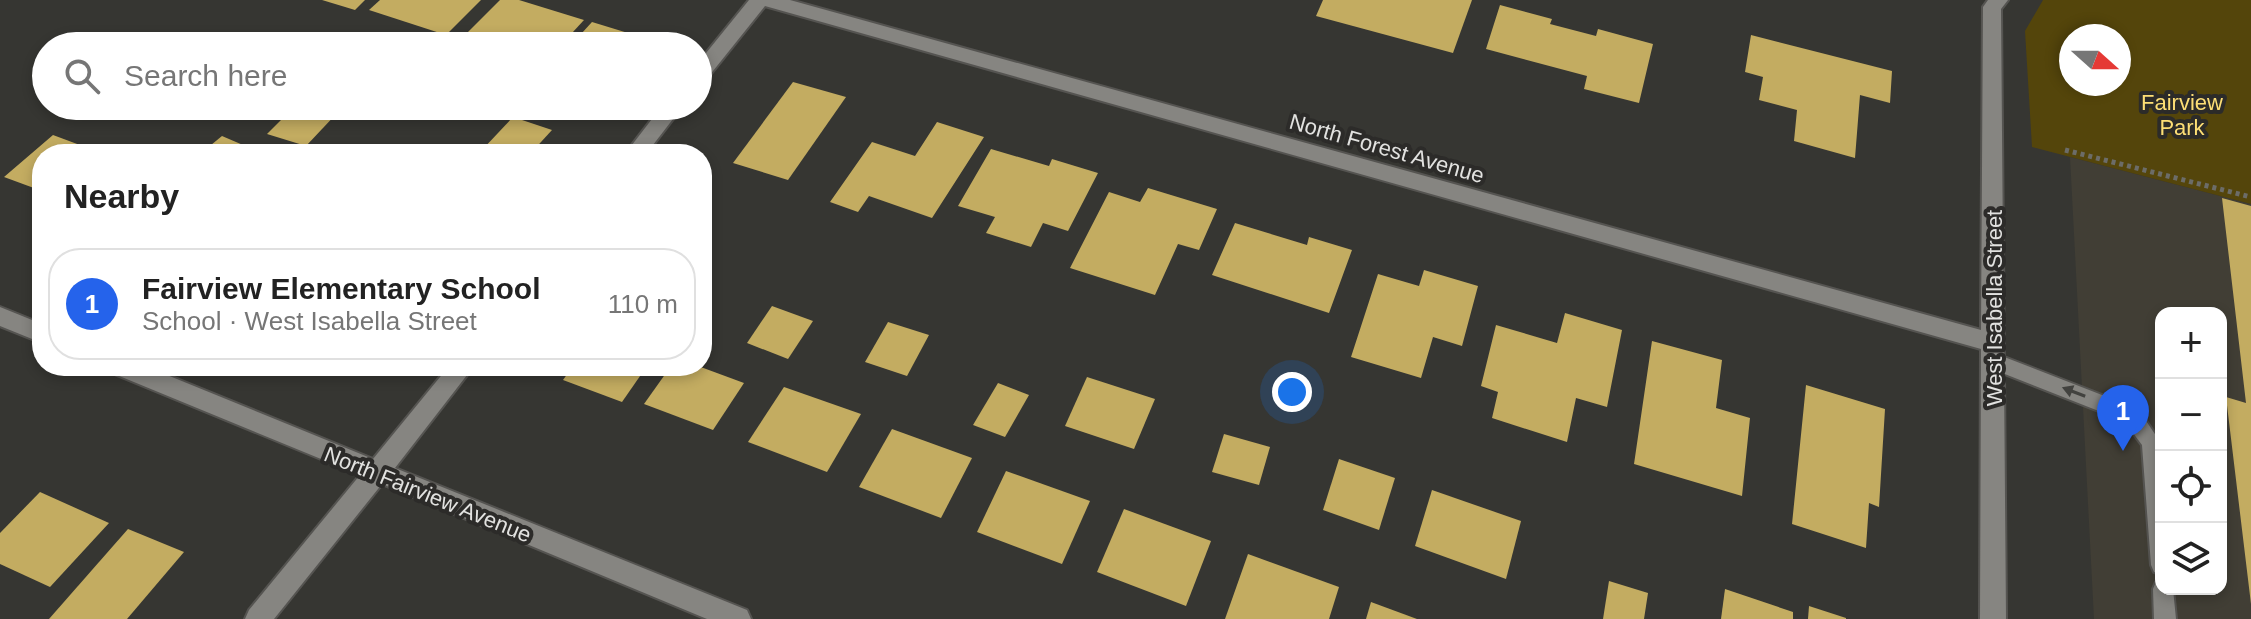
<!DOCTYPE html>
<meta charset="utf-8">
<style>
body{margin:0;font-family:Arial,sans-serif;background:#f6f6f6;color:#222}
.controls{position:absolute;right:24px;bottom:24px;display:grid;overflow:hidden;border-radius:16px;box-shadow:0 4px 12px #0003}
.controls button{width:72px;height:72px;display:grid;place-items:center;padding:0;border:0;border-bottom:2px solid #e0e0e0;background:#fff;color:#222;font:40px sans-serif}
.compass{position:absolute;left:2059px;top:24px;width:72px;height:72px;border-radius:50%;background:#fff;box-shadow:0 4px 12px #0003;rotate:111deg}
.you{position:absolute;left:1292px;top:392px;width:28px;height:28px;margin:-20px;border:6px solid #fff;border-radius:50%;background:#1a73e8;box-shadow:0 0 0 12px #1a73e833}
.badge{display:grid;place-items:center;width:52px;height:52px;border-radius:50%;background:#2563eb;color:#fff;font-size:26px;font-weight:700}
.pin{position:absolute;translate:-50% -66px;filter:drop-shadow(0 2px 4px #0008)}
.pin::after{content:'';position:absolute;top:42px;width:28px;height:24px;background:inherit;clip-path:polygon(0 0,100% 0,50% 100%)}
.list{margin:0;padding:0;list-style:none}
h2{display:flex;justify-content:space-between;align-items:center;height:104px;margin:0;padding:0 32px;font-size:34px}
h2 small{font-size:26px;font-weight:400;color:#767676}
.list li{display:grid;grid-template-columns:52px 1fr auto;gap:24px;align-items:center;box-sizing:border-box;height:112px;margin:0 16px 16px;padding:0 16px;border:2px solid #e0e0e0;border-radius:32px}
.list b{display:block;font-size:30px;white-space:nowrap}
.list p{margin:0;font-size:26px;white-space:nowrap;color:#767676}
.list em{font-size:26px;font-style:normal;color:#767676}
.icon{flex:none;width:44px;height:44px;fill:none;stroke:currentColor;stroke-width:2;stroke-linecap:round;stroke-linejoin:round}
.map{position:relative;flex:none;width:2251px;height:619px;overflow:hidden}
.search{position:absolute;background:#fff;box-shadow:0 4px 12px #0003;left:32px;top:32px;width:680px;height:88px;display:flex;align-items:center;gap:20px;box-sizing:border-box;padding:0 28px;border-radius:44px;color:#767676;font-size:30px}
.panel{position:absolute;background:#fff;box-shadow:0 4px 12px #0003;left:32px;top:144px;width:680px;height:232px;border-radius:32px}
.map>svg:first-child{display:block}
.built{fill:#413e35;fill-rule:evenodd}
.green{fill:#54450b;fill-rule:evenodd}
.building{fill:#c3ac61}
.lines{fill:none;stroke-linecap:round;stroke-linejoin:round}
.service-casing{stroke:#555451;stroke-width:4}
.minor-casing{stroke:#555451;stroke-width:4}
.path{stroke:#6c6c68;stroke-width:5;stroke-dasharray:4 4;stroke-linecap:butt}
.service{fill:#868581;fill-rule:evenodd}
.minor{fill:#868581;fill-rule:evenodd}
.oneway{fill:#42423f}
.labels{text-anchor:middle;stroke-width:8;stroke-linejoin:round;paint-order:stroke}
.park-label{font-size:22px;fill:#fdde75;stroke:#2c2b29}
.street-label{font-size:22px;fill:#e2e2e0;stroke:#2c2b29}
</style>
<div class="map">
<svg width="2251" height="619" viewBox="0 0 2251 619">
<rect width="100%" height="100%" fill="#363632"/>
<path class="built" d="M2070,157L2251,204V619H2094ZM2161,313H2221V589H2161Z"/>
<path class="green" d="M2043,0H2251V204L2032,147L2025,31ZM2071,36H2119V84H2071Z"/>
<g class="building">
<polygon points="322,0 365,0 355,10"/>
<polygon points="380,0 481,0 446,35 369,10"/>
<polygon points="500,0 519,0 584,20 560,46 469,46 458,42"/>
<polygon points="1323,0 1472,0 1453,53 1316,16"/>
<polygon points="1500,5 1552,19 1550,24 1596,36 1598,29 1653,44 1639,103 1584,89 1587,76 1486,49"/>
<polygon points="592,22 641,37 633,46 570,46"/>
<polygon points="1751,35 1892,71 1890,103 1860,95 1855,158 1794,141 1797,110 1759,100 1763,77 1745,72"/>
<polygon points="793,82 846,97 788,180 733,163"/>
<polygon points="295,106 324,106 339,111 306,146 267,134"/>
<polygon points="513,117 552,130 530,154 493,154 482,150"/>
<polygon points="937,122 984,137 932,218 869,196 858,212 830,202 872,142 915,156"/>
<polygon points="53,135 104,154 42,154 42,191 4,177"/>
<polygon points="222,136 243,145 232,154 200,154"/>
<polygon points="991,149 1049,166 1052,159 1098,173 1068,231 1043,223 1031,247 986,233 995,217 958,206"/>
<polygon points="1148,188 1217,209 1199,250 1178,244 1155,295 1070,268 1109,192 1140,202"/>
<polygon points="2222,198 2251,206 2251,604 2226,397 2246,403"/>
<polygon points="1235,223 1307,245 1309,237 1352,250 1329,313 1212,275"/>
<polygon points="1424,270 1478,286 1462,346 1433,337 1421,378 1351,357 1378,274 1419,286"/>
<polygon points="772,306 813,321 788,359 747,343"/>
<polygon points="1565,313 1622,330 1607,407 1576,398 1567,442 1492,418 1498,392 1481,386 1496,325 1557,343"/>
<polygon points="888,322 929,335 907,376 865,362"/>
<polygon points="1652,341 1722,360 1716,408 1750,418 1742,496 1634,464"/>
<polygon points="573,366 647,366 622,402 563,380"/>
<polygon points="671,366 698,366 744,383 713,430 644,404"/>
<polygon points="1087,377 1155,399 1134,449 1065,426"/>
<polygon points="998,383 1029,395 1005,437 973,425"/>
<polygon points="1806,385 1885,409 1879,507 1869,503 1866,548 1792,524"/>
<polygon points="784,387 861,414 827,472 748,442"/>
<polygon points="892,429 972,458 941,518 859,487"/>
<polygon points="1224,434 1270,447 1259,485 1212,472"/>
<polygon points="1339,459 1395,478 1379,530 1323,510"/>
<polygon points="1006,471 1090,501 1062,564 977,532"/>
<polygon points="1432,490 1521,521 1506,579 1415,546"/>
<polygon points="40,492 109,523 50,587 0,564 0,533"/>
<polygon points="1124,509 1211,541 1186,606 1097,572"/>
<polygon points="128,529 184,552 127,619 49,619"/>
<polygon points="1248,554 1339,587 1329,619 1225,619"/>
<polygon points="1609,581 1648,593 1644,619 1603,619"/>
<polygon points="1725,589 1793,612 1793,619 1721,619"/>
<polygon points="1371,602 1417,619 1366,619"/>
<polygon points="1809,606 1846,618 1846,619 1808,619"/>
</g>
<g class="lines">
<g class="service-casing">
<g id="service">
<polygon points="1994,353 2138,409 2161,443 2161,575 2154,572 2151,565 2142,445 2124,421 1987,367 1985,361 1987,355"/>
<polygon points="2161,580 2161,589 2173,589 2176,619 2154,619 2153,589 2156,582"/>
</g>
</g>
<g class="minor-casing">
<g id="minor">
<polygon points="749,0 790,0 1981,330 1983,7 1988,0 2008,0 2001,9 2006,619 1980,619 1981,349 765,6 705,81 698,83 698,63"/>
<polygon points="662,106 683,106 646,154 625,154"/>
<polygon points="0,307 42,324 42,343 0,326"/>
<polygon points="109,366 145,366 373,459 449,366 474,366 395,468 747,610 751,619 707,619 382,484 274,619 245,619 249,610 360,475 112,373"/>
</g>
</g>
<polyline class="path" points="2065,150 2251,197"/>
<use href="#service" class="service"/>
<use href="#minor" class="minor"/>
</g>
<defs><path id="oneway-solid" d="M-6-.8H1V-3.2L6.5 0L1 3.2V.8H-6Z" transform="scale(2)"/></defs>
<use class="oneway" href="#oneway-solid" transform="translate(2074 392) rotate(-159)"/>
<g class="labels">
<g class="park-label">
<text x="2182" y="110">Fairview<tspan x="2182" dy="25">Park</tspan></text>
</g>
<g class="street-label">
<text transform="translate(1387 148) rotate(16)" y="8">North Forest Avenue</text>
<text transform="translate(1994 308) rotate(-90)" y="8">West Isabella Street</text>
<text transform="translate(428 494) rotate(22)" y="8">North Fairview Avenue</text>
</g>
</g>
</svg>
<div class="controls">
<button>+</button>
<button>−</button>
<button><svg class="icon" aria-label="locate" viewBox="0 0 24 24"><circle cx="12" cy="12" r="6"/><path d="M12 2v4M12 18v4M2 12h4M18 12h4"/></svg></button>
<button><svg class="icon" aria-label="layers" viewBox="0 0 24 24"><path d="M12 4l9 5-9 5-9-5zM3 14l9 5 9-5"/></svg></button>
</div>
<svg class="compass" viewBox="-18 -18 36 36"><path d="M0-13l5 13h-10z" fill="#e53935"/><path d="M0 13l5-13h-10z" fill="#767676"/></svg>
<div class="you"></div>
<div class="pin badge" style="left:2123px;top:451px">1</div>
<div class="search"><svg class="icon" aria-label="search" viewBox="0 0 24 24"><circle cx="10" cy="10" r="6"/><path d="M15 15l6 6"/></svg>Search here</div>
<section class="panel">
<h2>Nearby<small></small></h2>
<ul class="list">
<li><span class="badge">1</span><div><b>Fairview Elementary School</b><p>School · West Isabella Street</p></div><em>110 m</em></li>
</ul>
</section>
</div>
